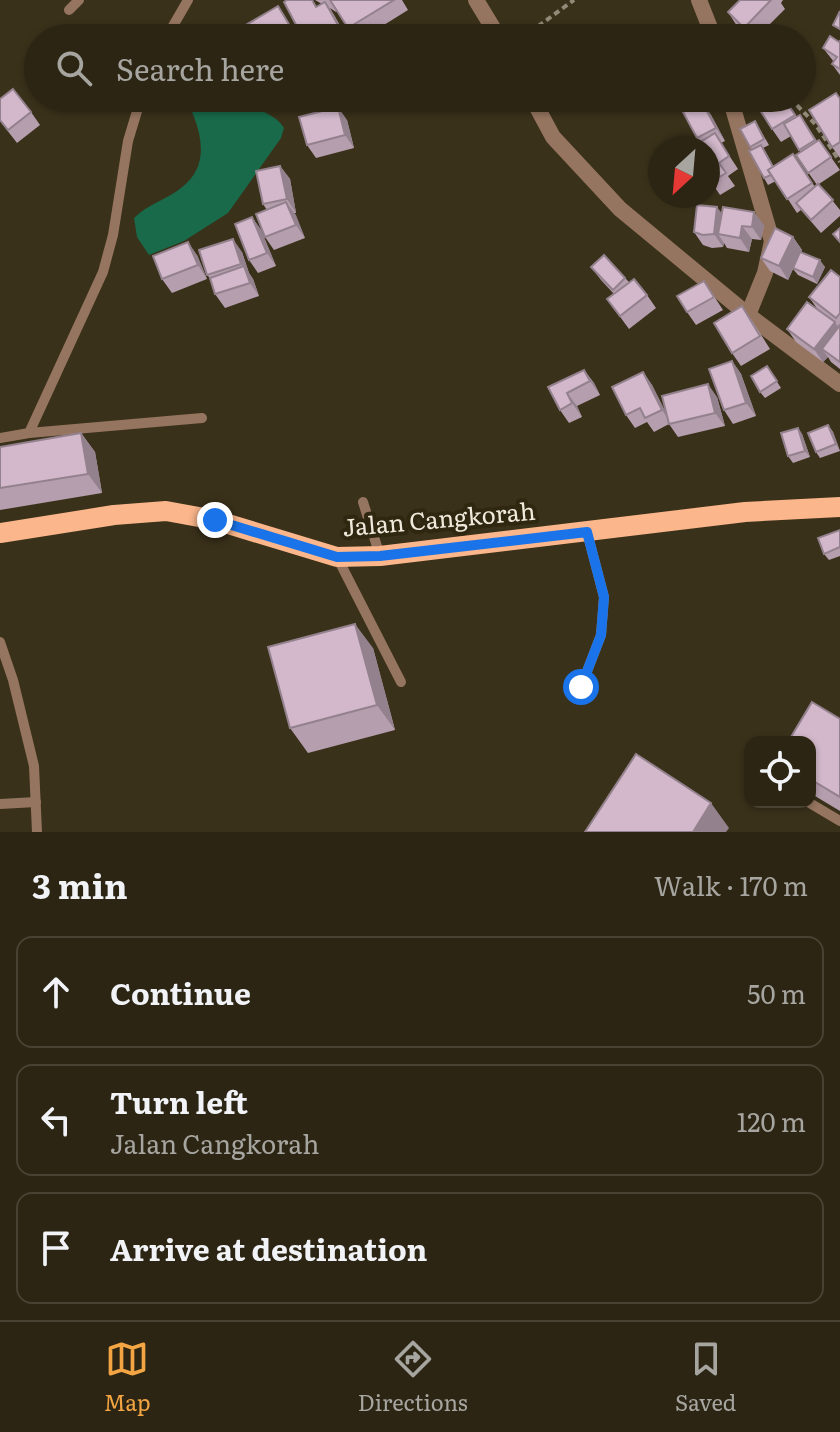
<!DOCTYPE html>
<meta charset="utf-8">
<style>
body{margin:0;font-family:Literata,serif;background:#383122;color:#f1f3f6}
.controls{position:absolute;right:24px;bottom:24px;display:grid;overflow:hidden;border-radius:16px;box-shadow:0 2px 6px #0004}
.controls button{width:72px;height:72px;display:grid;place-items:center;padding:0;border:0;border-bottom:2px solid #484234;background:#2c2514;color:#f1f3f6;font:40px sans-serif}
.compass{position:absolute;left:648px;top:136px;width:72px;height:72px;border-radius:50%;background:#2c2514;box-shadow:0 2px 6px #0004;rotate:206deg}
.stop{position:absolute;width:24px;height:24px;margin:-18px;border:6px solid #1a73e8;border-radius:50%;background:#fff}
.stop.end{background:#1a73e8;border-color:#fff;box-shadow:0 2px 8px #0008}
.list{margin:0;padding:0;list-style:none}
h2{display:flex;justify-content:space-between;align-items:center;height:104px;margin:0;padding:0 32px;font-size:34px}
h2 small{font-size:26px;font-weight:400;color:#a6a5a0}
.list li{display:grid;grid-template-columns:52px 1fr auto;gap:24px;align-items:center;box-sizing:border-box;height:112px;margin:0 16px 16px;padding:0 16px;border:2px solid #484234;border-radius:16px}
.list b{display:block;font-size:30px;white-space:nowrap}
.list p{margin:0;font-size:26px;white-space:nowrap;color:#a6a5a0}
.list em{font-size:26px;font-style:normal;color:#a6a5a0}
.icon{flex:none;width:44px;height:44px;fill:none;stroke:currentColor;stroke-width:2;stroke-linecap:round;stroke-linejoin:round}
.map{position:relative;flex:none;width:840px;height:832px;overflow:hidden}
.search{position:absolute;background:#2c2514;box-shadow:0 2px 6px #0004;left:24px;right:24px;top:24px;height:88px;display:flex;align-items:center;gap:20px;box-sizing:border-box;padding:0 28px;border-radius:44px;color:#a6a5a0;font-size:30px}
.sheet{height:488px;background:#2c2514}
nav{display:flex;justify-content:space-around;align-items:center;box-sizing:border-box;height:112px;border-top:2px solid #484234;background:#2c2514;font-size:22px;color:#a6a5a0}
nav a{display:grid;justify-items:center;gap:4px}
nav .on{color:#f3a443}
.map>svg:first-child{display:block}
.forest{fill:#186a4a}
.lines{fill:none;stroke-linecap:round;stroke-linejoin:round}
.path{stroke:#928a78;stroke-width:4;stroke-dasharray:6 4;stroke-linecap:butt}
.service{stroke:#967560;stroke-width:10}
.minor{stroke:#967560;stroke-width:16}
.primary{stroke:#fbb68b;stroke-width:20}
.wall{fill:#b59eae;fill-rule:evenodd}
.shaded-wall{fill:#93818d}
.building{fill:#d2b8ca;stroke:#93818d;stroke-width:2}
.route{stroke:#1a73e8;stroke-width:10}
.labels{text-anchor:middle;stroke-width:8;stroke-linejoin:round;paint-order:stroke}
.street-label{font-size:24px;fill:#f0eadc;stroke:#302710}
</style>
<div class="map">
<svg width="840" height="832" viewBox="0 0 840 832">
<rect width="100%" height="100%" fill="#3a311a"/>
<path class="forest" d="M186,98H246C256,113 275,112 284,128L281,138L228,213L184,241L149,255L137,237L134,218C148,204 166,200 181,188C213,164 200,128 186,98Z"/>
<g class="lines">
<g class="path">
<polyline points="522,38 574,0"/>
<polyline points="790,98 816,125 840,162"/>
</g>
<g class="service">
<polyline points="69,10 79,0"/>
<polyline points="166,38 188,0"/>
<polyline points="29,433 202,418"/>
<polyline points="0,438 29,433 103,272 113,235 128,141 141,98"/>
<polyline points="363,502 380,556"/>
<polyline points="337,557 401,682"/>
<polyline points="0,642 13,680 34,766 37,832"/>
<polyline points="581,687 601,635 604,597 587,532"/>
<polyline points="808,802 840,821"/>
<polyline points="0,804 36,802"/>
</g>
<g class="minor">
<polyline points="476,0 499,38"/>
<polyline points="699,0 714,38"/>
<polyline points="532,98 553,137 620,209 748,315 840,384"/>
<polyline points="730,98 772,241 765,273 748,315"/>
</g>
<polyline class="primary" points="0,533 114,515 166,511 215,520 337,557 380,556 745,512 840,507"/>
</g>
<g class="wall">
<path d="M315,0H402L408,10L363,38H303L317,6L322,4ZM330,8L336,12L337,11L350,32L345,34Z"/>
<polygon points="740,0 783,0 781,3 785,9 756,38 751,38 737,26 728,12"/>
<polygon points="278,6 298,38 230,38"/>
<polygon points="840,41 840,75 832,64 834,62 823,48"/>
<polygon points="802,84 806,90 802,93"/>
<polygon points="265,98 304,98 305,103 272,109"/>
<polygon points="781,98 797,117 800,115 817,141 819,140 840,170 819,184 840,210 840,216 821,233 801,210 797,213 776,181 768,185 764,178 752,149 740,129 755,121 769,145 763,148 774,167 793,154 815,187 817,185 796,155 801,152 791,136 781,142 772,129"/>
<polygon points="0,99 31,112 40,125 17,143 0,121"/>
<polygon points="840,99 840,158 832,147"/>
<polygon points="702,102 711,115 725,141 721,143 738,169 728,176 735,186 720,195 708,177 700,142 697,138"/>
<polygon points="347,120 354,148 316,158 307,145"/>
<polygon points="280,166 290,179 296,213 294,213 305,238 274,250 265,237 267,210 263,204"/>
<polygon points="722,214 764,225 761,240 752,239 749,252 727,248 724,243 723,247 712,248 703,245 694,232"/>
<polygon points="252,217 261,230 276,266 258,273 249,260"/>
<polygon points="793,237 802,250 801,252 825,267 817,284 798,275 793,269 788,280 770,271 761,258"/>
<polygon points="242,252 249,273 253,279 259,296 225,308 215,294 210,278 207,275"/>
<polygon points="197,255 207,279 172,293 162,279"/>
<polygon points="591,267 625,278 629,282 647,295 656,308 629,329 607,299 614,294 601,280"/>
<polygon points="840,277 840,369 831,362 828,357 823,362 796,342 787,329 818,310 809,297"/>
<polygon points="704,281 723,310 696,325 687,312"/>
<polygon points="751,319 770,349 741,366 732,353"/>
<polygon points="732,361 741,374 756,416 733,424 724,410"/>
<polygon points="767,366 781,388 765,398 760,392"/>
<polygon points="584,370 594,383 600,395 577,406 582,417 569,423 560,410 548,387"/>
<polygon points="643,372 652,385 667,415 717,397 725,426 678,437 669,424 654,432 647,422 635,428 626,415"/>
<polygon points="828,425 833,432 840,451 820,458 816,452"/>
<polygon points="798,428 802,434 810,457 793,463 788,456"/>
<polygon points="81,433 95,452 102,493 0,510 0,447"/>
<polygon points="840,530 840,556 829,560 824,554"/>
<polygon points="373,648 395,730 308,753 290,728"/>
<polygon points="840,719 840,811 810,793 810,742"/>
</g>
<g class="shaded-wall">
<polygon points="325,2 334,15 347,38 338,25"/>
<polygon points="702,102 711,115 725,141 716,128"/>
<polygon points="338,107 347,120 354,148 345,135"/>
<polygon points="280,166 290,179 296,213 287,199"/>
<polygon points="286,202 296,215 305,238 296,225"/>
<polygon points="717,207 727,220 718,234 724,243 723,247 714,234"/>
<polygon points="754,212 764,225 761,240 752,227"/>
<polygon points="252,217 261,230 276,266 267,253"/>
<polygon points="742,226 752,239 749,252 740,238"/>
<polygon points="793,237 802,250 788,280 779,266"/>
<polygon points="233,239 242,252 249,273 253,279 259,296 250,283 246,271 241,264"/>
<polygon points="188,242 197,255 207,279 198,265"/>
<polygon points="820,260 825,267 817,284 813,277"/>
<polygon points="835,322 840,330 822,349 828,357 823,362 814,349"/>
<polygon points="732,361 741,374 756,416 746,403"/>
<polygon points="584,370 594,383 600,395 590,381"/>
<polygon points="643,372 652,385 671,423 662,410"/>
<polygon points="708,384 717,397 725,426 715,413"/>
<polygon points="567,393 577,406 582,417 572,403"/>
<polygon points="828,425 833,432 840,451 836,444"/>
<polygon points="798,428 802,434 810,457 805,451"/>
<polygon points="81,433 95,452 102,493 88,474"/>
<polygon points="355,624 373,648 395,730 377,705"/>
<polygon points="711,803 729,828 726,832 693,832"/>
</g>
<g class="building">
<polygon points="287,0 312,0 316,7 325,2 338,25 314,38 303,38 284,2"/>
<polygon points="330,0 394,0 348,28"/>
<polygon points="740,0 771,0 744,28 728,12"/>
<polygon points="278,6 293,31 281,38 230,38 229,35"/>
<polygon points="840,11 840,29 833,25"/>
<polygon points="352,31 355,38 336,38"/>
<polygon points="830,36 839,42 840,41 840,69 832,64 837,57 823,48"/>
<polygon points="13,89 31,112 8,130 0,120 0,99"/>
<polygon points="836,93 840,99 840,142 832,147 809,110"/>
<polygon points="781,98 784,98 795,115 772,129 760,110"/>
<polygon points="702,102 716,128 697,138 683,112"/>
<polygon points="338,107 345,135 307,145 299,117"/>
<polygon points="800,115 815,140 799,150 784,124"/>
<polygon points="755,121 764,139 750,147 740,129"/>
<polygon points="715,133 729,156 719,163 726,173 711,182 708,177 708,148 691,148"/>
<polygon points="819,140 831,157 808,173 796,155"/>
<polygon points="761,145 773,167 768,170 771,175 764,178 749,151"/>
<polygon points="793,154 812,183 787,199 768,170"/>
<polygon points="280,166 287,199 263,204 256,171"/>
<polygon points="818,184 833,200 811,220 796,203"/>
<polygon points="286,202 296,225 265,237 256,214"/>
<polygon points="697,205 717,207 714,234 703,235 694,232"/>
<polygon points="723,207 754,212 752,227 742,226 740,238 718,234"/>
<polygon points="252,217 267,253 249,260 235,224"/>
<polygon points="775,228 793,237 779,266 761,258"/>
<polygon points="840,228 840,242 833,234"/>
<polygon points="233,239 241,264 207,275 199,250"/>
<polygon points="188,242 198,265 162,279 153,256"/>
<polygon points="800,252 820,260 813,277 793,268"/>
<polygon points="604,255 625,278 613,290 591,267"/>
<polygon points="244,266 250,283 215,294 210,278"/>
<polygon points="831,270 840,277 840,313 836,318 809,297"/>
<polygon points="634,279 647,295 620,316 607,299"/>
<polygon points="704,281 714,297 687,312 677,296"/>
<polygon points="807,302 835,322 814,349 787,329"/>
<polygon points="742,306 760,336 732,353 714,323"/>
<polygon points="840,325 840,362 822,349"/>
<polygon points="732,361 746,403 724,410 709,369"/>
<polygon points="767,366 777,381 760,392 751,376"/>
<polygon points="584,370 590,381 567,393 572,403 560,410 548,387"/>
<polygon points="643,372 662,410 645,418 640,408 626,415 612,387"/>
<polygon points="708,384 715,413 669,424 662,396"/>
<polygon points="828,425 836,444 816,452 808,433"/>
<polygon points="798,428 805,451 788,456 781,433"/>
<polygon points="81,433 88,474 0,488 0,447"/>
<polygon points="840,530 840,547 824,554 818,538"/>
<polygon points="355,624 377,705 290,728 268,647"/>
<polygon points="812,702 840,719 840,797 810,779 810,742 788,742"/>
<polygon points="636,754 711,803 693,832 585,832"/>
</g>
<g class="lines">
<polyline class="route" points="215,520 337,557 380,556 587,532 604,597 601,635 581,687"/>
</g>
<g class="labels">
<g class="street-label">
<text transform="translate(439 520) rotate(-5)" y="8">Jalan Cangkorah</text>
</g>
</g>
</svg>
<div class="controls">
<button><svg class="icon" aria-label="locate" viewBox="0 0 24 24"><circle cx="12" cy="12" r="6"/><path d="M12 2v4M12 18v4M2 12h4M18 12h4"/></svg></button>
</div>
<svg class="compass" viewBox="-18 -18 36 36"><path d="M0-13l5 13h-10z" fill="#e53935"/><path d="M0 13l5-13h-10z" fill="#a6a5a0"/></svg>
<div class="stop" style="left:581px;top:687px"></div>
<div class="stop end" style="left:215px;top:520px"></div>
<div class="search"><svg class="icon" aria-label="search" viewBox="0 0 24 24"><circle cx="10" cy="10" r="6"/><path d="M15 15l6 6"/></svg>Search here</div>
</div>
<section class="sheet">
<h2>3 min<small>Walk · 170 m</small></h2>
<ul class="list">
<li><svg class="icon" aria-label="ahead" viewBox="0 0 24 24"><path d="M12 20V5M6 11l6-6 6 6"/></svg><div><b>Continue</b></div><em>50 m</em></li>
<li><svg class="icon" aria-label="left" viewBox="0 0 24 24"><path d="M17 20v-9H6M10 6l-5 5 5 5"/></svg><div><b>Turn left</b><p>Jalan Cangkorah</p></div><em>120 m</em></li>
<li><svg class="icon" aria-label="arrive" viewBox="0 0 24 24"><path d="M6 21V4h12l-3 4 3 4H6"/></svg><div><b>Arrive at destination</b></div></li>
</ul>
</section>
<nav>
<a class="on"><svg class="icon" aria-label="map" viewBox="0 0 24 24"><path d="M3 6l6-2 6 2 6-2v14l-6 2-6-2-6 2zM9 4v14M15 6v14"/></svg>Map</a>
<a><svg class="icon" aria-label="directions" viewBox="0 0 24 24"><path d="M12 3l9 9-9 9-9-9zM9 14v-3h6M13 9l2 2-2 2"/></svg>Directions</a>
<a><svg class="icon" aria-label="saved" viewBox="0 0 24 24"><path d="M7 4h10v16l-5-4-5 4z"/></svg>Saved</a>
</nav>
